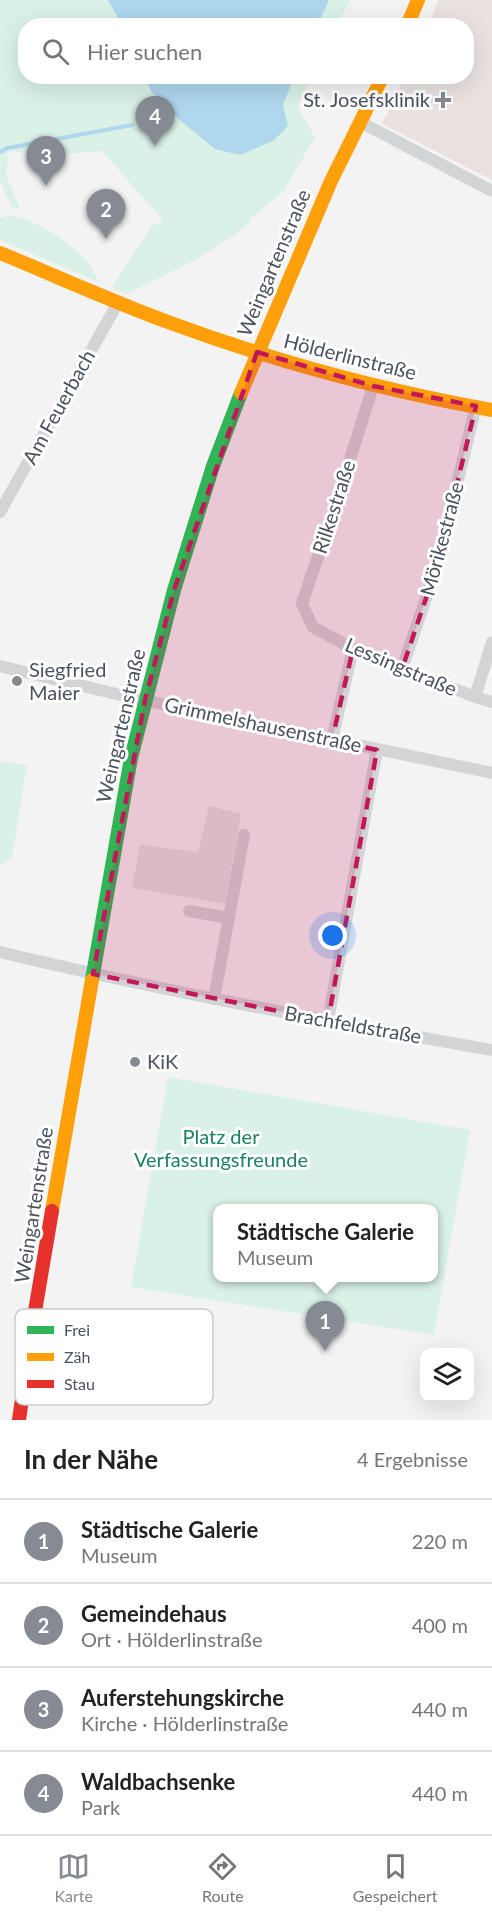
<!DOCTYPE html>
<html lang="de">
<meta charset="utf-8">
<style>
body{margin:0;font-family:Lato,sans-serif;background:#f6f6f6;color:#222}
.controls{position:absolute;right:18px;bottom:18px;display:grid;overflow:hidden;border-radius:12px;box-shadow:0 6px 24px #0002}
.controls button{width:54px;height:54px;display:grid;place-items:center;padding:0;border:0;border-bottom:2px solid #e0e0e0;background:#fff;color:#222;font:30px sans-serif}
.you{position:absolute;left:333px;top:936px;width:21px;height:21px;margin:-15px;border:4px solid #fff;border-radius:50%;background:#1a73e8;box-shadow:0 0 0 9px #1a73e833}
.badge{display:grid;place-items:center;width:39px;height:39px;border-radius:50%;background:#858a93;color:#fff;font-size:20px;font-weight:700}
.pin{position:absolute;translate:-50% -50px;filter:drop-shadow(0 2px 3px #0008)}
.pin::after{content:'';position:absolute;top:32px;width:21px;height:18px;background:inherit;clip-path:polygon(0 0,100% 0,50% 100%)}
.popup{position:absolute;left:213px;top:1204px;width:225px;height:78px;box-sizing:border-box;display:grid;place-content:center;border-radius:12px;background:#fff;filter:drop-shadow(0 2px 4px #0005);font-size:20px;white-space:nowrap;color:#767676}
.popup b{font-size:22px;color:#222}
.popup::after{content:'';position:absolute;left:50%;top:100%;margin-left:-12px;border:12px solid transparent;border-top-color:#fff}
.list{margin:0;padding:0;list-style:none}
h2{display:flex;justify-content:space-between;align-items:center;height:78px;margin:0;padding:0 24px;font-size:26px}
h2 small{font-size:20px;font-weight:400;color:#767676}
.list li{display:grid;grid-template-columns:39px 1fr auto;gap:18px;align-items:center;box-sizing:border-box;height:84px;padding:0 24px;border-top:2px solid #e0e0e0}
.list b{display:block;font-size:22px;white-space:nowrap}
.list p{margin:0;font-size:20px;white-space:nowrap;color:#767676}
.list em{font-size:20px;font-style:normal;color:#767676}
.icon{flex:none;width:33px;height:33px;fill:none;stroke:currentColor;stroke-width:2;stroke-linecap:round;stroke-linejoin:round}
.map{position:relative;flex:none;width:492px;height:1420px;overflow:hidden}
.search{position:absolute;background:#fff;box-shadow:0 6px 24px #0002;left:18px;right:18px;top:18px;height:66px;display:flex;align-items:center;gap:15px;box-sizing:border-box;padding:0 21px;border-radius:24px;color:#767676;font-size:22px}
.sheet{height:414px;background:#fff}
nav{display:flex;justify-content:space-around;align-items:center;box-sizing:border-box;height:84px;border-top:2px solid #e0e0e0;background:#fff;font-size:16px;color:#767676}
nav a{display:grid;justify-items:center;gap:3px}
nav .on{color:#858a93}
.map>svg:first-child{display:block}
.education{fill:#e1e2e3}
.medical{fill:#e9e2e1}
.green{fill:#d9f1e6;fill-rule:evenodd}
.water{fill:#afd7ed}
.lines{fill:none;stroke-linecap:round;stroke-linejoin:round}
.stream{stroke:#afd7ed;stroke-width:4}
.street{stroke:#d2d4d6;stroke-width:12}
.fast{stroke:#30b455;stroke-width:14}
.slow{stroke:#ff9f0a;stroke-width:14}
.jam{stroke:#e5322d;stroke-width:14}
.marked{fill:#c2185b;fill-opacity:0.2;stroke:#c2185b;stroke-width:4.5;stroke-dasharray:12 8;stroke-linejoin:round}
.poi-dot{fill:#858a93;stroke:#fff;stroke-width:2}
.labels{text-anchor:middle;stroke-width:6;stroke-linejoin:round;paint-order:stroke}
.poi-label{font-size:20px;fill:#4a5260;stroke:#fff;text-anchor:start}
.street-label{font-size:20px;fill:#4a5260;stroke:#fff}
.park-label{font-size:20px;fill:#1a825e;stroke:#fff}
.key{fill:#fff;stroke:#c9cbcf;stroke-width:1.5}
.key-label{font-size:16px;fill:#4a5260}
</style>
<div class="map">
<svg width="492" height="1420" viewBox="0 0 492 1420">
<rect width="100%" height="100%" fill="#f3f3f3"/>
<polygon class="education" points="209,806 241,814 225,904 132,888 140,845 198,852"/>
<polygon class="medical" points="438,0 492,0 492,180 382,124 405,77 466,76 466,26 429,25"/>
<g class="green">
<polygon points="0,0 350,0 337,25 26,26 26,76 311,77 297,107 315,137 283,192 250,219 251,221 233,236 193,261 126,294 112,287 151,227 163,220 102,151 51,155 9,151 6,175 20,209 13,209 0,182"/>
<path d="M9,216C34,217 75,245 90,265C93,270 96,276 99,282L0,240V218Z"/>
<polygon points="0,761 27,765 12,857 0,866"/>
<path d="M168,1077L470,1130L434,1335L131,1287ZM217,1208H433V1278H217Z"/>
</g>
<g class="water">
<polygon points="108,0 329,0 317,26 122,25"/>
<polygon points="145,77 294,77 283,105 288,126 273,141 240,155 215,149 176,117 151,91"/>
</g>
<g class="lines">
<polyline class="stream" points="0,152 8,148 132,125"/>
<g class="street">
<polyline points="360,122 492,191"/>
<polyline points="373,386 341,488 302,604 313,627 353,649 475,697 492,702"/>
<polyline points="0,512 119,301"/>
<polyline points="0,666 129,697 492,773"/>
<polyline points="402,669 437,566 476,406"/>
<polyline points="475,697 492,642"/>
<polyline points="332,740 353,649"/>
<polyline points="189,911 229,918"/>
<path d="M0,952C163,991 327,1021 492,1050"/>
<polyline points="214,999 244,835"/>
<polyline points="328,1021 377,750"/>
</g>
<polyline class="fast" points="92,980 131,758 174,590 213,466 241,393"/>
<g class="slow">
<polyline points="407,26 418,0"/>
<path d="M0,253C56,276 111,301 168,322C273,361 381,390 492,410"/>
<polyline points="241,393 331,181 383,76"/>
<polyline points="52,1211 92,980"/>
</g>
<polyline class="jam" points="19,1420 32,1329 52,1211"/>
</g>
<path class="marked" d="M257,352L373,386L476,406L437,566L402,669L353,649L332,740L377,750L328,1021L93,974L145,700L174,590Z"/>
<g class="poi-dot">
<path d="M440 91h6v6h6v6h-6v6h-6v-6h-6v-6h6z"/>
<circle cx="17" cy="681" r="6"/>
<circle cx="135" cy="1062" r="6"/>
</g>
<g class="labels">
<g class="poi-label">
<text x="430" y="107" text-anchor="end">St. Josefsklinik</text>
<text x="29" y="677">Siegfried<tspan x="29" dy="23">Maier</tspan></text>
<text x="147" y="1069">KiK</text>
</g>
<g class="street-label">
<text transform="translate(274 263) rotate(-67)" y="7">Weingartenstraße</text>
<text transform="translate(350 357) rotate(14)" y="7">Hölderlinstraße</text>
<text transform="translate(59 407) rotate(-61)" y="7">Am Feuerbach</text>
<text transform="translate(334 507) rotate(-72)" y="7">Rilkestraße</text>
<text transform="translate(442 539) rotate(-75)" y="7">Mörikestraße</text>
<text transform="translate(401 667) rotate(23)" y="7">Lessingstraße</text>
<text transform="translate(263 725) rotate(12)" y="7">Grimmelshausenstraße</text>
<text transform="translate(121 726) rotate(-77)" y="7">Weingartenstraße</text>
<text transform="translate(353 1025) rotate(10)" y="7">Brachfeldstraße</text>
<text transform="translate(34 1205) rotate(-81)" y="7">Weingartenstraße</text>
</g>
<g class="park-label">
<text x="221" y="1144">Platz der<tspan x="221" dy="23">Verfassungsfreunde</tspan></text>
</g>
</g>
<rect x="15" y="1309" width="198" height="96" rx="9" class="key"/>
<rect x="27" y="1326" width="27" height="8" fill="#30b455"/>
<rect x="27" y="1353" width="27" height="8" fill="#ff9f0a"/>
<rect x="27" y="1380" width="27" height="8" fill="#e5322d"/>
<g class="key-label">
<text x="64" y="1336">Frei</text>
<text x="64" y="1363">Zäh</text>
<text x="64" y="1390">Stau</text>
</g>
</svg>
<div class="controls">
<button><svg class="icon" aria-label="layers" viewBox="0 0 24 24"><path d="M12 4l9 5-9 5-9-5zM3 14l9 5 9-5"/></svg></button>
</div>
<div class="you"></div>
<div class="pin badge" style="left:325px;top:1351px">1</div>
<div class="popup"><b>Städtische Galerie</b>Museum</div>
<div class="pin badge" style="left:106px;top:239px">2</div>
<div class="pin badge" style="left:46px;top:186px">3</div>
<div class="pin badge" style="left:155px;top:146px">4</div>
<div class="search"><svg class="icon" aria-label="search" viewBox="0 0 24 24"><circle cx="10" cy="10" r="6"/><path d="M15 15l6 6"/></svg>Hier suchen</div>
</div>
<section class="sheet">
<h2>In der Nähe<small>4 Ergebnisse</small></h2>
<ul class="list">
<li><span class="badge">1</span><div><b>Städtische Galerie</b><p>Museum</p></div><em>220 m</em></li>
<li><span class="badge">2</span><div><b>Gemeindehaus</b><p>Ort · Hölderlinstraße</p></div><em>400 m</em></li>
<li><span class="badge">3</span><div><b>Auferstehungskirche</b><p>Kirche · Hölderlinstraße</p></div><em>440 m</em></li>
<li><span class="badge">4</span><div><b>Waldbachsenke</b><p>Park</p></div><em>440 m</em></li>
</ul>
</section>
<nav>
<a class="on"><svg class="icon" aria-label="map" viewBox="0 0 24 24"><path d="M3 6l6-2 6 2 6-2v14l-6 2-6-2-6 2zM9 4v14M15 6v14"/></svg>Karte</a>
<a><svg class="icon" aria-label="directions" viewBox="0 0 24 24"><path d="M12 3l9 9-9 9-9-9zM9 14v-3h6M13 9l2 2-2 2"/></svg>Route</a>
<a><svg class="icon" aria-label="saved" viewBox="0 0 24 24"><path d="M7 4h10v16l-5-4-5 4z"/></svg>Gespeichert</a>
</nav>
